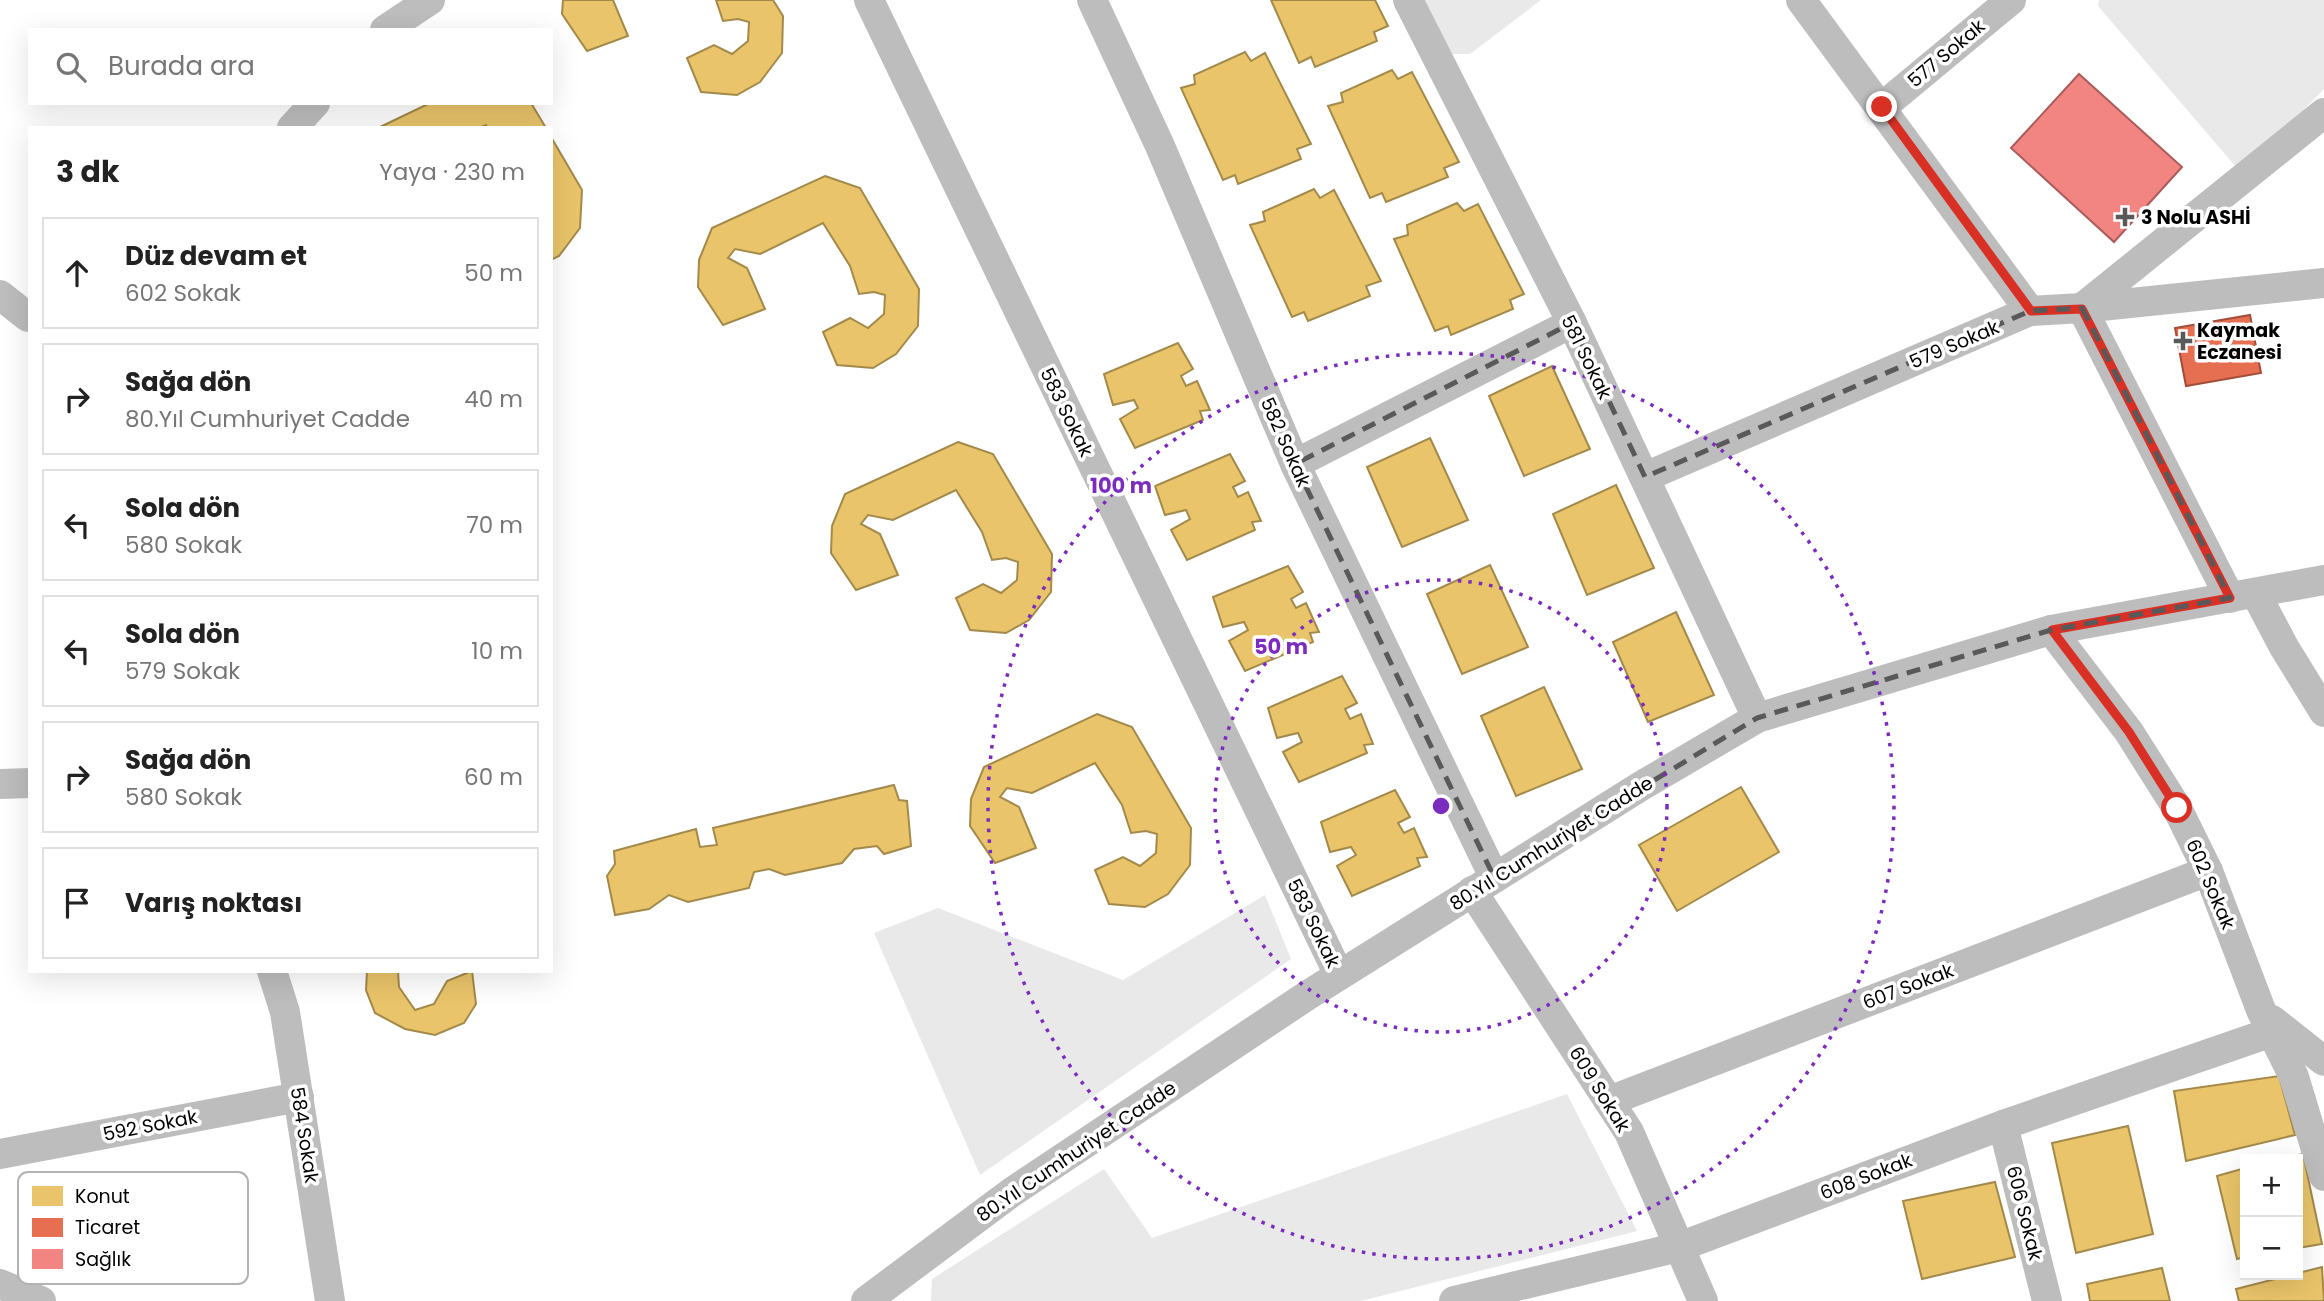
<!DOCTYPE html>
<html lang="tr">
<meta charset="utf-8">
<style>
body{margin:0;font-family:Poppins,sans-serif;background:#f2f2f2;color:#222}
.controls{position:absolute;right:21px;bottom:21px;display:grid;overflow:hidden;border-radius:0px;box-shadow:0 7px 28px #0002}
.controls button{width:63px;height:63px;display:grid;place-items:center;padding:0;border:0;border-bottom:2px solid #e0e0e0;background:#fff;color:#222;font:35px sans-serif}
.stop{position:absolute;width:21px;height:21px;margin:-16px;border:5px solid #d93025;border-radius:50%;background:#fff}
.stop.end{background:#d93025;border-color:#fff;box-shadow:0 2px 7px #0008}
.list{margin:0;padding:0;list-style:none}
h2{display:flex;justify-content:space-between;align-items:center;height:91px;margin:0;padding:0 28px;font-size:30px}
h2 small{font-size:23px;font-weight:400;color:#767676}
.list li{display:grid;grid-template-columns:46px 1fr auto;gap:21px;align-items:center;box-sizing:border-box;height:112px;margin:0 14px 14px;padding:0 14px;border:2px solid #e0e0e0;border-radius:0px}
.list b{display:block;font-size:26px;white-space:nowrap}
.list p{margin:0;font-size:23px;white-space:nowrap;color:#767676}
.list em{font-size:23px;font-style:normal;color:#767676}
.icon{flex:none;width:38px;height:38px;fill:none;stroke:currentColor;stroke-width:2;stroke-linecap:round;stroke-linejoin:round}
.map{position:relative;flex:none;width:2324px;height:1301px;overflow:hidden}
.search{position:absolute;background:#fff;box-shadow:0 7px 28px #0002;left:28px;top:28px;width:525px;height:77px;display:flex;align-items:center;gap:18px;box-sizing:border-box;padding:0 24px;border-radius:0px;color:#767676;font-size:26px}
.panel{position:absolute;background:#fff;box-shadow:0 7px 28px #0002;left:28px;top:126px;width:525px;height:847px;border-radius:0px}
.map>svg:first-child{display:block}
.green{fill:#e9e9e9}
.homes{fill:#e9c46a;stroke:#a3894a;stroke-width:2}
.shops{fill:#e76f51;stroke:#a24e39;stroke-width:2}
.health{fill:#f28482;stroke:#a95c5b;stroke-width:2}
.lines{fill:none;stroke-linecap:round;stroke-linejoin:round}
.minor{stroke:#bdbdbd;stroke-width:30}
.route{stroke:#d93025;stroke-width:9}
.marked{fill:none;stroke:#595959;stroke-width:5;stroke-dasharray:14 9;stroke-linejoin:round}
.ring{fill:none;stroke:#7b2cbf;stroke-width:3.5;stroke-dasharray:3.5 7}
.poi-dot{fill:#595959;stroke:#fff;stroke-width:2.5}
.labels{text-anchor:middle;stroke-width:7;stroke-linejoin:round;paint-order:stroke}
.street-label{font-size:19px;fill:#000;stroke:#fff}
.poi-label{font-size:19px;font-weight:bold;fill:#000;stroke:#fff;text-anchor:start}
.key{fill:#fff;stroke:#b2b2b2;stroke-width:2}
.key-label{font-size:19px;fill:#000}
.centre{fill:#7b2cbf;stroke:#fff;stroke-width:3.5}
.ring-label{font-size:21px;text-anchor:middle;font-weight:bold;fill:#7b2cbf;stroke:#fff;stroke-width:7;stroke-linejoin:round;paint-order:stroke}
</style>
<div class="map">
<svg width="2324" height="1301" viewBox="0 0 2324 1301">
<rect width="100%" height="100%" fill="#fff"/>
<g class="green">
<polygon points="1424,0 1541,0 1470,54 1452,54"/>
<polygon points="2099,0 2324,0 2324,89 2242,174 2098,6"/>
<polygon points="1265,895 1291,959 980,1175 874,933 938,908 1123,980"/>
<polygon points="1567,1094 1637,1231 1361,1301 931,1301 932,1279 1104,1169 1152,1238"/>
</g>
<g class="homes">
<polygon points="563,0 613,0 628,36 587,51 562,14"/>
<polygon points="716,0 773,0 783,16 782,53 760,82 737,95 701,92 687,58 714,45 732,54 748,41 749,22 738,19 723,21"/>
<polygon points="1271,0 1375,0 1388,26 1374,32 1377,41 1315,67 1311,57 1299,63"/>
<polygon points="1245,52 1251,61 1265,53 1311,144 1297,149 1301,159 1238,184 1235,175 1223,180 1181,88 1195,84 1194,75"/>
<polygon points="1392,70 1398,79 1412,72 1459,162 1444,168 1448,177 1386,202 1382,193 1370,198 1328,106 1343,102 1341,93"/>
<polygon points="430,103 531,103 546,128 487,128 486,125 479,128 378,128"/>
<polygon points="551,137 582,190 580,228 559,256 551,260"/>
<polygon points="825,176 860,188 919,289 918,326 896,354 873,368 837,365 823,332 850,318 868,328 884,314 885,295 874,292 859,294 850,266 823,223 760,254 735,249 728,258 747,268 765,309 723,325 698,287 699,260 712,228"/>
<polygon points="1314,189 1320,198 1334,190 1381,281 1366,286 1370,296 1308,321 1304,312 1292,317 1250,225 1265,221 1263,212"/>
<polygon points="1457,203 1464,211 1478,204 1524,294 1510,300 1513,309 1451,335 1448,326 1435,331 1394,239 1408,235 1407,225"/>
<polygon points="1178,343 1193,369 1181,376 1186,386 1197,381 1210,410 1200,411 1203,420 1135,448 1120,419 1138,408 1134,400 1113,405 1104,374"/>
<polygon points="1552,366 1590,449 1524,476 1489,396"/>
<polygon points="1430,438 1468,520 1402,547 1367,467"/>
<polygon points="958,442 993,454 1052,554 1051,592 1029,620 1006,633 970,630 956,598 983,584 1001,593 1017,580 1018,562 1006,558 992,560 982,532 956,490 893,520 868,515 861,524 880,534 898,575 856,590 831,553 832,526 845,494"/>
<polygon points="1230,454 1245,481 1233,487 1238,497 1248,492 1261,521 1252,522 1255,530 1187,560 1171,530 1190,519 1186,510 1165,515 1155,486"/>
<polygon points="1616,485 1654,568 1587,595 1553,514"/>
<polygon points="1490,565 1528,647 1462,674 1427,594"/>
<polygon points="1288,566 1303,592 1291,599 1296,608 1306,603 1319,632 1310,633 1313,642 1245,671 1229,641 1248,630 1244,622 1223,627 1213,597"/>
<polygon points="1676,612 1714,695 1648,722 1613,642"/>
<polygon points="1342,676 1357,703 1345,709 1350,719 1361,714 1373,744 1364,745 1367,753 1299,782 1283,752 1302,742 1298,733 1277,738 1268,708"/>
<polygon points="1544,687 1582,769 1516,796 1481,716"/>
<polygon points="1097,714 1132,727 1191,828 1190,865 1168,894 1145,907 1109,904 1095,870 1123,857 1140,866 1156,853 1157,834 1146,831 1131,833 1122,805 1095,763 1032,793 1007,788 1000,797 1019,807 1036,848 995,863 970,826 971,799 984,767"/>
<polygon points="894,785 899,800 907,801 911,846 884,854 877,846 854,849 842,863 785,875 769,869 754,872 749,888 688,902 669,895 649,909 615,915 607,876 615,864 614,851 696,829 700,847 717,845 713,828"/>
<polygon points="1741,787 1779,852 1677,911 1639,845"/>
<polygon points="1395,790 1410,817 1398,823 1404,833 1414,828 1427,857 1417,858 1420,866 1352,896 1337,866 1356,855 1351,847 1330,852 1321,822"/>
<polygon points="367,971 398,971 399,987 415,1010 434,1004 447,981 472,971 476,1004 464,1023 435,1035 405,1029 375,1013 366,990"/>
<polygon points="2279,1076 2295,1135 2186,1161 2174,1091"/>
<polygon points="2128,1126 2153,1234 2076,1253 2052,1143"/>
<polygon points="2303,1154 2322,1244 2298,1248 2298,1159 2281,1159"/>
<polygon points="2245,1168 2245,1257 2237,1259 2217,1176"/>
<polygon points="1995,1182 2015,1257 1922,1279 1903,1201"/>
<polygon points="2322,1267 2324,1301 2239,1301 2236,1289"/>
<polygon points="2162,1268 2170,1301 2090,1301 2087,1284"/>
</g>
<polygon class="shops" points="2250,315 2261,373 2186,386 2175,328"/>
<polygon class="health" points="2079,74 2182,167 2114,242 2011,148"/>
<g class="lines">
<g class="minor">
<polyline points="869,0 1339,975"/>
<polyline points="1092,0 1160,146 1295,464 1494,877"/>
<polyline points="1408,0 1572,323 1757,718"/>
<polyline points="1801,0 2030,311"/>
<polyline points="385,30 430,0"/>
<polyline points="1882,107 2011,0"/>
<polyline points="292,128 315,103"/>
<polyline points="0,295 28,317"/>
<polyline points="1295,464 1572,323"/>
<polyline points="1645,477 2030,311 2082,308 2324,283"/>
<polyline points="2256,594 2284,647 2324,712"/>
<polyline points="2230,598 2082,308 2324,113"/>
<polyline points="2051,630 2129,732 2177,808 2208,871 2261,1010 2294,1077 2324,1176"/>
<polyline points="0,784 30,783"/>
<polyline points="1472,891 1629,1132 1703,1301"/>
<polyline points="272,971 285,1012 330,1301"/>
<polyline points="2272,1020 2324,1061"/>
<polyline points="1609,1101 2208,871"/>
<polyline points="2003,1125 2047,1301"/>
<polyline points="0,1154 299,1097"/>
<polyline points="0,1284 41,1301"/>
<polyline points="866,1301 1012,1192 1308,995 1641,786 1757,718 2051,630 2324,580"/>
<polyline points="1454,1301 1679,1247 2003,1125 2272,1032"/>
</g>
</g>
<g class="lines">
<polyline class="route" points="1882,107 2031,311 2082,309 2230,598 2052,630 2129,732 2177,808"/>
</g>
<path class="marked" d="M2082,308L2230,598L2051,630L1757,718L1494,877L1295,464L1572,323L1645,477L2030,311Z"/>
<g class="ring">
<circle cx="1441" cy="806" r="226"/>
<circle cx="1441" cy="806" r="453"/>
</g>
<g class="poi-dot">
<path d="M2121.5 206.5h7v7h7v7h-7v7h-7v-7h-7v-7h7z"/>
<path d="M2179.5 330.5h7v7h7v7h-7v7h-7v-7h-7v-7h7z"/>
</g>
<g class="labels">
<g class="street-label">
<text transform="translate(1946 53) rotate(-40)" y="7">577 Sokak</text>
<text transform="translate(1954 344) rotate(-23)" y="7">579 Sokak</text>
<text transform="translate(1587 357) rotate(64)" y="7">581 Sokak</text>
<text transform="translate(1067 412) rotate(64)" y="7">583 Sokak</text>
<text transform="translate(1286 442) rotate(66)" y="7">582 Sokak</text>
<text transform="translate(1551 843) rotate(-32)" y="7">80.Yıl Cumhuriyet Cadde</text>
<text transform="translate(2211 884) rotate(67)" y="7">602 Sokak</text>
<text transform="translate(1314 923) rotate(64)" y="7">583 Sokak</text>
<text transform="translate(1908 986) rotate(-21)" y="7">607 Sokak</text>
<text transform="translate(1600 1089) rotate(58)" y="7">609 Sokak</text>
<text transform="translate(150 1125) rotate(-11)" y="7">592 Sokak</text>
<text transform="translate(305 1135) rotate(81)" y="7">584 Sokak</text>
<text transform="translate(1076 1151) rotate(-34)" y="7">80.Yıl Cumhuriyet Cadde</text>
<text transform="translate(1866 1176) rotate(-21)" y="7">608 Sokak</text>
<text transform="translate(2025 1213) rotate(76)" y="7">606 Sokak</text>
</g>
<g class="poi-label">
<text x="2141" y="224">3 Nolu ASHİ</text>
<text x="2197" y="337">Kaymak<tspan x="2197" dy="22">Eczanesi</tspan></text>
</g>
</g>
<rect x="18" y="1172" width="230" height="112" rx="10" class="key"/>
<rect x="32" y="1186" width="31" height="20" fill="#e9c46a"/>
<rect x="32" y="1218" width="31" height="19" fill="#e76f51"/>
<rect x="32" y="1249" width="31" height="20" fill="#f28482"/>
<g class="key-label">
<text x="75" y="1203">Konut</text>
<text x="75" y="1234">Ticaret</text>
<text x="75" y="1266">Sağlık</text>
</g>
<circle cx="1441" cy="806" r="10" class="centre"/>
<g class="ring-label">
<text x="1121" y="493">100 m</text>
<text x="1281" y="654">50 m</text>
</g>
</svg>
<div class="controls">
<button>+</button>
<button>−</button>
</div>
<div class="stop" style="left:2177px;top:808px"></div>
<div class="stop end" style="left:1882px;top:107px"></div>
<div class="search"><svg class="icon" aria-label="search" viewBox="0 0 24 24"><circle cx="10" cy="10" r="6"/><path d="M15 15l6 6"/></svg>Burada ara</div>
<section class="panel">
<h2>3 dk<small>Yaya · 230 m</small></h2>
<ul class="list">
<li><svg class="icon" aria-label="ahead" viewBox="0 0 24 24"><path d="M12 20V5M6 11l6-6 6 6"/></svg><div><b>Düz devam et</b><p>602 Sokak</p></div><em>50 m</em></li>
<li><svg class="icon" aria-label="right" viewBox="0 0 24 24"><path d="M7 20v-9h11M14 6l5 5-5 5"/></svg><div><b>Sağa dön</b><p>80.Yıl Cumhuriyet Cadde</p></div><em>40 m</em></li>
<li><svg class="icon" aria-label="left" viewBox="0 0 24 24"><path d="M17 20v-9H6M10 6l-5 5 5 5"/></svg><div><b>Sola dön</b><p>580 Sokak</p></div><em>70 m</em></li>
<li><svg class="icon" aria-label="left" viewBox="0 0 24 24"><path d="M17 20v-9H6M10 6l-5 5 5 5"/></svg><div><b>Sola dön</b><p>579 Sokak</p></div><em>10 m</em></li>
<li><svg class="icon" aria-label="right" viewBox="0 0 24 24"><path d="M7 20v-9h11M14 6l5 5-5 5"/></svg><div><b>Sağa dön</b><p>580 Sokak</p></div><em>60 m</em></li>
<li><svg class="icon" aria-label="arrive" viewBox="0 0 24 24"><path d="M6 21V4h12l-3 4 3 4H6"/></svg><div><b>Varış noktası</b></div></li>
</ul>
</section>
</div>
